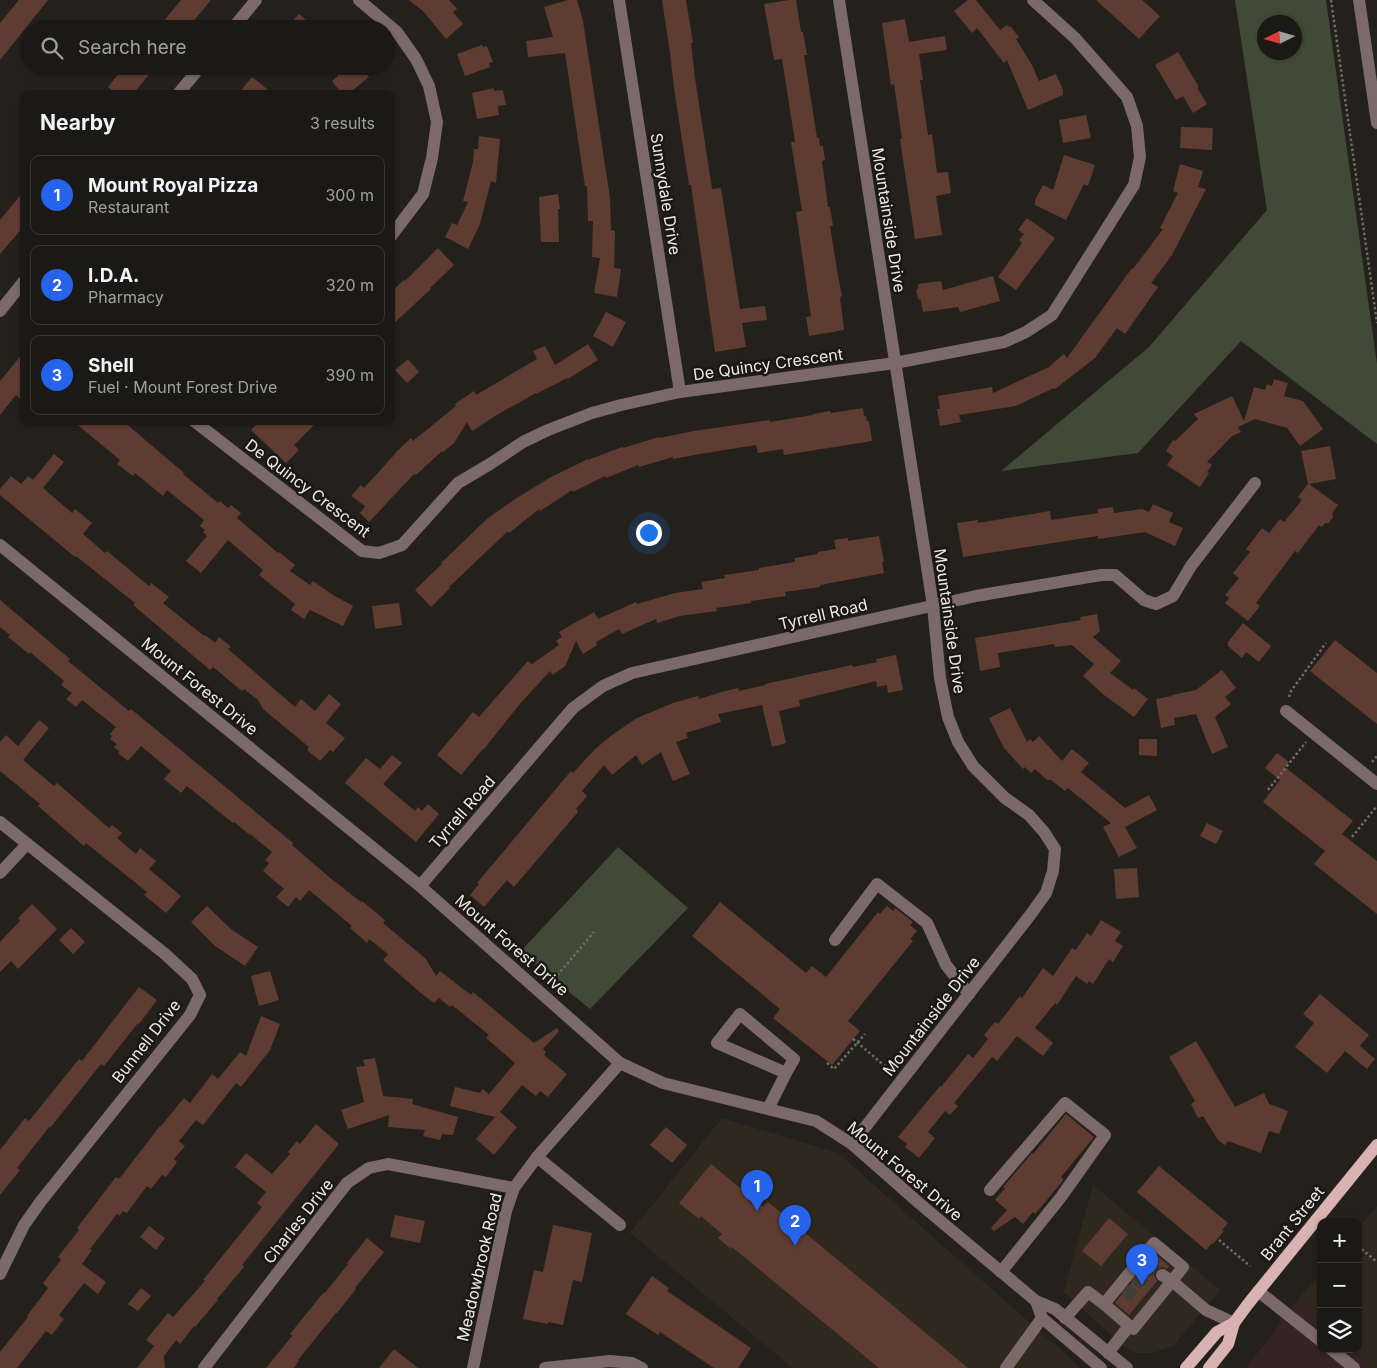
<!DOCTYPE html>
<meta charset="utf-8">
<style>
body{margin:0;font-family:Inter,sans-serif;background:#24221f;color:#f1f3f6}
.controls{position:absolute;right:15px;bottom:15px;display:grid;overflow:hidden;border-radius:10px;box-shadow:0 1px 4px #0004}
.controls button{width:45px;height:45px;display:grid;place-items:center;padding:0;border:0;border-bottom:1px solid #393835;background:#1b1916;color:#f1f3f6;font:25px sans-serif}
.compass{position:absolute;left:1257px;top:15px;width:45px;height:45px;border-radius:50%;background:#1b1916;box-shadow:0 1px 4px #0004;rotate:265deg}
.you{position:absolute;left:648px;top:532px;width:18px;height:18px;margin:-12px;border:4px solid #fff;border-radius:50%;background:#1a73e8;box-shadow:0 0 0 8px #1a73e833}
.badge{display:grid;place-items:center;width:32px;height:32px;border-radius:50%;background:#2563eb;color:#fff;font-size:16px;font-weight:700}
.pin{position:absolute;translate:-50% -41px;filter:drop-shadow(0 1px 2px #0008)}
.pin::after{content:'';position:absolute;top:26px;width:18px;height:15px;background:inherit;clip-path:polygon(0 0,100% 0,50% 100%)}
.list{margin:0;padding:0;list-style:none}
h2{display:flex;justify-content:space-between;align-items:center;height:65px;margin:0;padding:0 20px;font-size:21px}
h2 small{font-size:16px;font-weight:400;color:#a0a0a1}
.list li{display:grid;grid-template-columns:32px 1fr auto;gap:15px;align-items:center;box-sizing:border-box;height:80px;margin:0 10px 10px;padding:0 10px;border:1px solid #393835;border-radius:10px}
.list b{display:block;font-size:19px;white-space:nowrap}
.list p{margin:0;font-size:16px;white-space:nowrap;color:#a0a0a1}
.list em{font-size:16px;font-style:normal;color:#a0a0a1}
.icon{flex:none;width:28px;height:28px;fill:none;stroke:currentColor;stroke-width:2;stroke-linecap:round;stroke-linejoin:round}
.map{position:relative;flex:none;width:1377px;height:1368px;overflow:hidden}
.search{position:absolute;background:#1b1916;box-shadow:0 1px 4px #0004;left:20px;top:20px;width:375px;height:55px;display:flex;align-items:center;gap:12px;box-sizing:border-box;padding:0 18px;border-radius:28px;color:#a0a0a1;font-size:19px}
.panel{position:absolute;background:#1b1916;box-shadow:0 1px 4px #0004;left:20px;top:90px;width:375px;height:335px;border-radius:10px}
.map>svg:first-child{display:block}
.built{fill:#2f281f}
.industrial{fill:#362325}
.green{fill:#404a36;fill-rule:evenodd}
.building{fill:#5f3c31}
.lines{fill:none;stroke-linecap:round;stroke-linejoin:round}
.minor-tunnel{stroke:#423f3b;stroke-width:12;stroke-dasharray:12 6;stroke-linecap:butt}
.path{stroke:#6e6b68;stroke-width:2.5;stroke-dasharray:2.5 2.5;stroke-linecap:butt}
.minor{stroke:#7c6969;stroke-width:12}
.major{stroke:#d9b2b2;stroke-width:12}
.labels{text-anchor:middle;stroke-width:5;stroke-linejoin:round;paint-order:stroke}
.street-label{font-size:16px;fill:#edebe8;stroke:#1b1714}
</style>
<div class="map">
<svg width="1377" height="1368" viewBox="0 0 1377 1368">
<rect width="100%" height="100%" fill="#24211d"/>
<g class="built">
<polygon points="722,1118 838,1153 1081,1368 793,1368 630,1233"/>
<polygon points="1093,1185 1220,1290 1173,1346 1152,1353 1136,1353 1121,1344 1064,1292"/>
<polygon points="1377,1206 1377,1368 1372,1368 1350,1349 1358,1349 1358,1229"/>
<polygon points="1321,1273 1321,1323 1296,1302"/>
</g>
<polygon class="industrial" points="1296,1302 1321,1323 1321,1349 1350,1349 1372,1368 1246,1368"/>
<g class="green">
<path d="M1235,0H1326L1377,364V444L1241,341L1138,453L1001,471L1149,347L1267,210ZM1264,22H1294V52H1264Z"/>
<polygon points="618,847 688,908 590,1009 520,952"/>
</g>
<g class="building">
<polygon points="19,0 48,0 0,60 0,23"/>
<polygon points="181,0 211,0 187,29 157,29"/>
<polygon points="409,0 449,0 457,9 453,12 463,24 446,39 424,12"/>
<polygon points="568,0 577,0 583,21 610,198 611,230 615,231 614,268 621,269 617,297 594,293 600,258 592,257 593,221 588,221 587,186 585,186 565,53 528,57 526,41 553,37 544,7"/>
<polygon points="662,0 686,0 693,43 691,43 695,78 712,189 721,188 740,309 765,306 767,320 742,323 746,347 715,352 691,185 689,185 674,88 670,53"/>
<polygon points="789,0 796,0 801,32 803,32 807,55 804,55 817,138 819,138 820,146 823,146 825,160 822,161 828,207 830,207 833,226 830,226 838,276 842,296 840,297 844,330 809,336 806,317 811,316 796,212 802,211 791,142 795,142 782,59 774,60 764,4"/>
<polygon points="968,0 976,0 1000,30 1007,25 1008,27 1010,26 1019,37 1016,39 1032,65 1039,81 1056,74 1063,90 1063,95 1028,110 1007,60 1004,63 977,28 972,33 954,11"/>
<polygon points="1096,0 1142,0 1160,16 1139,39"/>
<polygon points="299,14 317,29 286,29"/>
<polygon points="905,19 909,42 945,36 947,50 919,54 923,80 920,80 928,135 932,134 937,173 948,172 951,193 936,196 942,235 915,239 900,139 902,139 894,84 891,85 882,23"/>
<polygon points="482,45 483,47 487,46 493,62 489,63 490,67 465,76 457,54"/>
<polygon points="1178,52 1199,87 1197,88 1207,104 1193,113 1183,96 1176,100 1155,65"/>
<polygon points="125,66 156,66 133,94 117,94 108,87"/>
<polygon points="326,66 360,66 369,77 348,94 342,94 332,81 338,76"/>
<polygon points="252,77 273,94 238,94"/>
<polygon points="494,88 494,91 503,90 506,105 498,106 499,115 477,119 472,93"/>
<polygon points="1086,115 1091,138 1063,143 1059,120"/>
<polygon points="1181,127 1213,128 1212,150 1180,148"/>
<polygon points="479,136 500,139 496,183 491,181 480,224 468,249 445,237 452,223 457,225 468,202 463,201 473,162 474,149 478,149"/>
<polygon points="1064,155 1095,165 1088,186 1084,184 1066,220 1035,205 1035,200 1043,185 1053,190"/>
<polygon points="1180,164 1203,171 1198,187 1206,189 1172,255 1151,283 1158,287 1125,334 1117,328 1095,358 1055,389 1054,388 1016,406 959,415 961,422 940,426 937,409 940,409 938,396 992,387 993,393 1049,367 1064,354 1067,358 1132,268 1133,269 1163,229 1160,228 1178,193 1173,191"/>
<polygon points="24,191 24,226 0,254 0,220"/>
<polygon points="558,194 560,209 558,209 559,242 541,242 539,197"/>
<polygon points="1027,218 1055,238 1016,290 998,277 1022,243 1019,240 1024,234 1018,230"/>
<polygon points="438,248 454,265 430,288 431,289 391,326 391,292 404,280 405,281"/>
<polygon points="993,276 1000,301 960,312 958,307 923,312 921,300 918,299 916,290 918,289 918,284 941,281 943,290"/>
<polygon points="606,312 626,322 613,347 593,336"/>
<polygon points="588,344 598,360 568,379 567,378 536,394 536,393 495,416 472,431 467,422 454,443 443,452 442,451 416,475 414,474 369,522 360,513 365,506 351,496 361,485 364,488 395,454 395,453 411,438 413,441 456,406 455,404 474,391 476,395 537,359 533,351 545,346 555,365"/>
<polygon points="24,352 24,402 16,395 0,415 0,381"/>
<polygon points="408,359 419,372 407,383 395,370"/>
<polygon points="1274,379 1288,383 1284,396 1303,401 1323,429 1300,446 1287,428 1255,419 1238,427 1241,432 1232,436 1207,462 1212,465 1207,472 1209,473 1200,487 1167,465 1173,456 1166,451 1173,440 1175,441 1198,419 1194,414 1232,396 1244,421 1254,387 1265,390 1267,384 1272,386"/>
<polygon points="863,408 864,416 866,416 867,421 869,421 872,441 784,455 783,449 758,453 756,445 700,454 673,459 673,457 639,467 638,465 606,478 605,476 573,492 572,490 540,511 539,509 509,533 508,531 449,587 450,588 431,607 415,590 442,564 441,563 487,519 512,501 551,477 588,459 588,460 622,447 623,448 659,437 659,438 694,431 769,420 770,422 813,415 813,414 830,411 831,413"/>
<polygon points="73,421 123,421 184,473 183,474 218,503 220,501 228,508 231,505 241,513 237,518 278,553 279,552 295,565 290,571 310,585 313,581 333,595 353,606 343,626 310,610 304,619 291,610 295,604 259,575 263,570 228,540 201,573 186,561 207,536 203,532 205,530 200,526 204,520 167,490 163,496 135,473 133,476 117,464 120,460"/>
<polygon points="260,421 318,421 294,445 299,450 286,463 251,430"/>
<polygon points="1330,446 1336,479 1309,484 1338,505 1332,513 1333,517 1329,523 1325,523 1322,527 1319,525 1298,553 1295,551 1256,603 1260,606 1248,621 1225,603 1229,598 1225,595 1239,578 1233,573 1250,552 1246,549 1262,528 1269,533 1280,519 1284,522 1302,500 1298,497 1308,484 1301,451"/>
<polygon points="54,454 64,462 43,488 72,513 75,509 92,523 83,534 105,553 107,551 149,586 151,583 169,597 163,603 204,636 205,635 215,643 219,637 229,645 231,647 228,649 295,707 301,699 315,711 329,694 341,704 326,723 345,738 333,752 330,750 320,761 307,750 309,747 263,709 258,700 244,689 242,691 213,667 210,670 133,605 135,603 76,556 75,557 0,495 0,489 11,476 21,484 28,476 33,480"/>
<polygon points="1153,504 1173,513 1169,522 1183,528 1175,546 1145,532 1098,539 1098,536 963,557 957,523 978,520 978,523 1050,511 1051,520 1098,513 1098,509 1113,507 1114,513 1142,509 1149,512"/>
<polygon points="879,536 884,562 882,562 884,573 820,585 820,587 785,592 786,596 751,601 751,603 716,608 717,611 680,616 657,623 656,619 622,634 619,629 596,642 597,645 583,654 576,641 565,666 553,675 550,671 519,705 484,749 483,749 461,775 437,755 473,712 479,717 528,661 532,664 559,645 556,641 562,637 559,632 594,612 598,619 636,602 637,604 675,593 703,589 701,582 725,578 724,575 759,570 759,568 795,562 795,558 818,554 818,552 836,549 834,540 848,538 848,541"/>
<polygon points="0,600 70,659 68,661 129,711 131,709 159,732 293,843 292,845 329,877 361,902 362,901 385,920 383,923 426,959 436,976 440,971 471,995 473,992 534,1043 557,1028 559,1031 543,1049 546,1052 544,1055 567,1074 548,1097 540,1091 536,1096 522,1085 500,1112 517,1127 494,1155 476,1139 495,1117 450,1106 455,1087 480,1093 483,1089 489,1094 515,1063 486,1038 489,1035 452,1005 450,1007 439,998 434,1003 422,994 383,960 388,954 369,939 367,943 350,928 352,926 309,890 300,901 296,897 288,907 276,897 284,889 263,871 269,863 265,860 272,852 250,834 250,835 234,822 233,823 187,786 181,793 164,779 171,771 141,746 128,761 118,753 120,752 114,747 117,744 110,739 112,736 110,734 116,727 82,700 76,707 66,699 72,693 61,685 64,681 30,652 29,654 8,637 10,635 0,627"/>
<polygon points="399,603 402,625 375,629 372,606"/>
<polygon points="1097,614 1100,631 1093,637 1121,661 1110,673 1133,690 1134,688 1148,699 1134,717 1104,695 1083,676 1094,664 1072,645 1055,647 1054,644 998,653 1000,667 980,671 975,638 1081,620 1080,617"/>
<polygon points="1243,623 1271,646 1259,662 1246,652 1242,658 1228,646 1228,642"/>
<polygon points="1335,640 1377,673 1377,724 1310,671"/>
<polygon points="896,655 903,690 888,693 887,685 877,687 876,681 799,700 800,706 779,711 786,743 772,747 762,705 718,714 721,722 686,733 688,738 676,742 690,774 673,781 661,752 642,765 636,755 612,775 604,765 582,791 587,796 576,809 578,812 514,887 507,880 484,907 470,895 479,884 477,883 571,771 573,773 594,750 612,735 637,718 673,703 698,696 699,699 722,692 738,688 739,691 765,685 765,684 852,665 853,667 877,662 876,659"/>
<polygon points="1222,670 1236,688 1225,697 1231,704 1215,717 1228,747 1212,754 1196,714 1174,718 1175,725 1161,728 1156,699 1172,696 1172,695 1196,690"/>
<polygon points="1010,708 1027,742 1030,739 1033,742 1039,736 1062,761 1072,749 1089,763 1081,772 1125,808 1149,795 1157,810 1125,827 1137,848 1119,857 1103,827 1111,823 1068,788 1065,791 1051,780 1047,780 1035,769 1031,773 1025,767 1023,769 1004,748 989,718"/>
<polygon points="39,720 49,728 23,760 54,786 57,783 109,828 112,825 122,833 117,838 136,854 140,848 156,861 149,869 181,896 166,913 144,895 147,892 86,843 84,846 38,806 40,804 0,771 0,742 6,735 18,746"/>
<polygon points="1139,739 1157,739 1157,756 1139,755"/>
<polygon points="1277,753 1289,762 1285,767 1353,821 1342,834 1377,861 1377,914 1314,864 1325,851 1263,802 1280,780 1265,768"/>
<polygon points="392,755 402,763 383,784 415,811 418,807 422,811 428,804 439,814 416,842 345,783 366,758 380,769"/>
<polygon points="1207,823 1223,831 1216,844 1200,836"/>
<polygon points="1137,868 1139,897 1116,899 1114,869"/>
<polygon points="720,902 806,973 812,966 826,977 878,912 880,914 887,906 893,911 895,908 913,922 910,925 917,931 910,939 913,941 848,1021 860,1031 832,1065 773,1018 780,1009 692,936"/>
<polygon points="32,904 57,929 18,969 11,961 0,972 0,942 20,921 18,918"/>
<polygon points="207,906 231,929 258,947 245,966 215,946 191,922"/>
<polygon points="1101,920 1121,932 1115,941 1123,946 1113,962 1109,959 1093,984 1089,981 1087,984 1076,976 1057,1005 1055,1003 1035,1028 1053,1043 1043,1056 1017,1036 997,1061 992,1057 954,1103 958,1106 950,1115 945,1111 928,1132 935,1138 919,1158 905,1147 907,1144 898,1137 940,1086 941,1087 968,1054 973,1058 988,1039 984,1035 995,1022 998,1024 1020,996 1022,998 1043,968 1053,976 1072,948 1076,950 1087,933 1091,936"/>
<polygon points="71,928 85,942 73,954 59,940"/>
<polygon points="270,971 279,1000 259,1006 251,976"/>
<polygon points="139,987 157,1000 139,1024 138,1023 104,1066 101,1064 50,1128 49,1127 17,1168 20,1170 0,1195 0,1150 25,1118 29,1121 79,1059 82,1061"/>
<polygon points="1320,994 1369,1035 1360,1046 1375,1059 1367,1069 1345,1051 1327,1073 1295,1047 1314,1023 1303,1014"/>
<polygon points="261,1016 280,1024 270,1050 241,1087 236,1083 203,1125 196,1120 179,1141 185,1146 174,1159 177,1162 166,1177 162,1175 151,1189 147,1186 127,1213 123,1211 119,1216 117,1214 90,1249 92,1250 82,1264 106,1282 98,1294 84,1283 59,1315 64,1319 52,1335 46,1331 17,1368 0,1368 0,1352 28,1317 27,1316 48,1288 43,1283 61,1260 58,1257 79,1230 77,1228 116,1177 119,1179 160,1126 161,1126 184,1098 190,1103 212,1074 218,1079 240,1052 246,1056"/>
<polygon points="1196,1041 1235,1107 1264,1093 1269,1104 1288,1111 1279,1134 1269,1131 1261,1153 1228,1141 1225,1145 1218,1140 1203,1116 1198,1118 1191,1104 1195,1101 1169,1057"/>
<polygon points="375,1058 383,1096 413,1099 412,1104 458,1117 453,1135 442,1134 440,1140 423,1136 425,1130 388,1127 389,1115 348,1129 341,1110 364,1102 356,1067 365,1066 363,1060"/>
<polygon points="1066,1114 1094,1137 1061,1177 1063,1179 1062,1182 1035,1214 1033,1212 1023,1224 1015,1217 994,1231 991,1228 1007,1210 995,1200 1005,1188 1003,1187 1032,1153 1033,1154"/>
<polygon points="316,1124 339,1144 242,1265 244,1267 217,1299 218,1300 195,1327 194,1326 180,1344 176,1340 164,1356 165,1368 137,1368 154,1346 146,1340 168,1313 173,1317 205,1281 203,1280 262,1207 257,1203 266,1192 235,1167 246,1153 272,1174 290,1154 288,1152 297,1141 300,1144"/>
<polygon points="666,1127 687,1145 672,1163 650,1145"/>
<polygon points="711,1164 763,1207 768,1202 968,1368 879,1368 732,1247 731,1249 718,1238 722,1234 701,1216 699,1219 679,1203"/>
<polygon points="1159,1166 1228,1223 1222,1230 1224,1231 1213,1244 1212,1243 1206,1250 1137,1192"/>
<polygon points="395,1215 425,1221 420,1243 390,1237"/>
<polygon points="1109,1218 1128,1234 1101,1266 1082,1251"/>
<polygon points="553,1225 592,1233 582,1282 573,1280 563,1325 548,1322 548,1324 523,1319 534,1270 543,1272"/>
<polygon points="149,1226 165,1238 156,1250 140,1237"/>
<polygon points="367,1238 384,1252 355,1288 356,1289 337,1313 336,1313 298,1360 299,1361 294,1368 266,1368 292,1336 290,1334 324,1292 325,1293 348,1264 347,1263"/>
<polygon points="1155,1254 1169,1266 1167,1269 1162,1267 1155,1270 1154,1275 1157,1281 1129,1315 1115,1303"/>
<polygon points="652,1276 669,1288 667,1291 751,1348 738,1368 714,1368 660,1332 658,1335 626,1314"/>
<polygon points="141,1288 151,1296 138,1311 128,1304"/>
<polygon points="394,1349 418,1368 379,1368"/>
</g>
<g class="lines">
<g class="minor-tunnel">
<polyline points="1147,1263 1162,1275"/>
<polyline points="1135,1277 1150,1290"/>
<polyline points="1125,1289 1140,1301"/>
</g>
<g class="path">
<polyline points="1331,0 1377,323"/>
<polyline points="1289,697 1291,691 1326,643"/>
<polyline points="1372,762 1377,756"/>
<polyline points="1268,790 1306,742"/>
<polyline points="1352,837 1377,806"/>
<polyline points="551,983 594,932"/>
<polyline points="853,1039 892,1072"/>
<polyline points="827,1063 834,1069 865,1034"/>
<polyline points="1219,1240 1250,1266"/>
<polyline points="1358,1246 1377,1262"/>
</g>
<g class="minor">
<polyline points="359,0 397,32 416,59 429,86 437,122 432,158 423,194 391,236"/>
<polyline points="619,0 680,392"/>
<polyline points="839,0 933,606 940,678 948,717 958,742 973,766 1005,798 1029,815 1044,832 1055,849 1053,871 1046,893 1031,914 852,1144"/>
<polyline points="1359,0 1377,123"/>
<polyline points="232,29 256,0"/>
<polyline points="178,94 201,66"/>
<polyline points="0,311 24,281"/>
<polyline points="194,421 362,551 379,553 402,545 458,483 490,464 523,442 548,430 592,413 621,405 680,392 895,363 1004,342 1026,332 1052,315 1134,185 1140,157 1137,126 1127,97 1075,38 1033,0"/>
<polyline points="0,545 420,886 620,1063 663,1083 816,1121 852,1144 919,1203 1036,1301 1055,1309 1127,1368"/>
<polyline points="1286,711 1377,784"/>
<polyline points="0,822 165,954 192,979 200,995 190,1015 41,1201 24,1225 0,1274"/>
<polyline points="0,873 27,844"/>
<polyline points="420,886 573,708 603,686 632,673 976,596 1101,575 1115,575 1144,600 1156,604 1173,596 1191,566 1255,483"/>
<polyline points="835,940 877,884 927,923 946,965 969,994"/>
<polyline points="768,1109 786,1073 717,1043 740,1014 794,1059 786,1073"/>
<polyline points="537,1157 620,1225"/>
<polyline points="990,1190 1065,1103 1105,1135 1061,1197 1001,1272"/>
<polyline points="1162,1275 1172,1281 1183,1267 1154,1243 1104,1304 1133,1329 1172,1281 1206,1310 1234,1323"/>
<polyline points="1258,1291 1321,1341"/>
<polyline points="1036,1301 1042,1318 1101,1368"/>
<polyline points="1065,1318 1088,1292 1104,1304"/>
<polyline points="1331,1349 1354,1368"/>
<polyline points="1108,1353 1129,1326"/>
<polyline points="204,1368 347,1183 369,1168 388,1164 514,1188"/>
<polyline points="473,1368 506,1211 514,1188 537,1157 620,1063"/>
<polyline points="545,1368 610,1361 632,1363 642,1368"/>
<polyline points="1006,1368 1042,1318"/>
</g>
<g class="major">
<polyline points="1186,1368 1217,1332 1234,1323"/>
<polyline points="1209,1368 1228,1344 1234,1323 1248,1304 1377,1145"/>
</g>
</g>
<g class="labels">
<g class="street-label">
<text transform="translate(666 194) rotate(81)" y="6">Sunnydale Drive</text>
<text transform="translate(889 220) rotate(81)" y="6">Mountainside Drive</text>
<text transform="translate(768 364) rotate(-8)" y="6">De Quincy Crescent</text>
<text transform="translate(308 488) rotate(37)" y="6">De Quincy Crescent</text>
<text transform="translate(823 614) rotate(-13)" y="6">Tyrrell Road</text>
<text transform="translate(950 621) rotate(82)" y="6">Mountainside Drive</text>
<text transform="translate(200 686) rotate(39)" y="6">Mount Forest Drive</text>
<text transform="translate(462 812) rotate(-49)" y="6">Tyrrell Road</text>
<text transform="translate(512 945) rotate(41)" y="6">Mount Forest Drive</text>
<text transform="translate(931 1016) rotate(-52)" y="6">Mountainside Drive</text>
<text transform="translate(146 1041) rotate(-52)" y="6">Bunnell Drive</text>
<text transform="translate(905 1171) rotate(40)" y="6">Mount Forest Drive</text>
<text transform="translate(298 1221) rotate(-52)" y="6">Charles Drive</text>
<text transform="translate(1292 1223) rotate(-51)" y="6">Brant Street</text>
<text transform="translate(479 1267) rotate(-77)" y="6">Meadowbrook Road</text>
</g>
</g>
</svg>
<div class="controls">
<button>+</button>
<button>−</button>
<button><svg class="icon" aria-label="layers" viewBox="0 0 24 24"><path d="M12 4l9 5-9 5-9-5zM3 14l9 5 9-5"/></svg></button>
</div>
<svg class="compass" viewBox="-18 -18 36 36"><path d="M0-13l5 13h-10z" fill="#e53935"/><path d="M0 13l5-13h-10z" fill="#a0a0a1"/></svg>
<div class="you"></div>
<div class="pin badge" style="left:757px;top:1211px">1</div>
<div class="pin badge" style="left:795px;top:1246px">2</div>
<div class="pin badge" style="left:1142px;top:1285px">3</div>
<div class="search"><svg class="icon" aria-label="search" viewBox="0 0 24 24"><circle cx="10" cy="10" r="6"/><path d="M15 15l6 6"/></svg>Search here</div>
<section class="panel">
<h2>Nearby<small>3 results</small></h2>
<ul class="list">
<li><span class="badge">1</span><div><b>Mount Royal Pizza</b><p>Restaurant</p></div><em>300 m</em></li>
<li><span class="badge">2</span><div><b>I.D.A.</b><p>Pharmacy</p></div><em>320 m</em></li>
<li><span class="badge">3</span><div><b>Shell</b><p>Fuel · Mount Forest Drive</p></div><em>390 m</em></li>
</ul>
</section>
</div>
